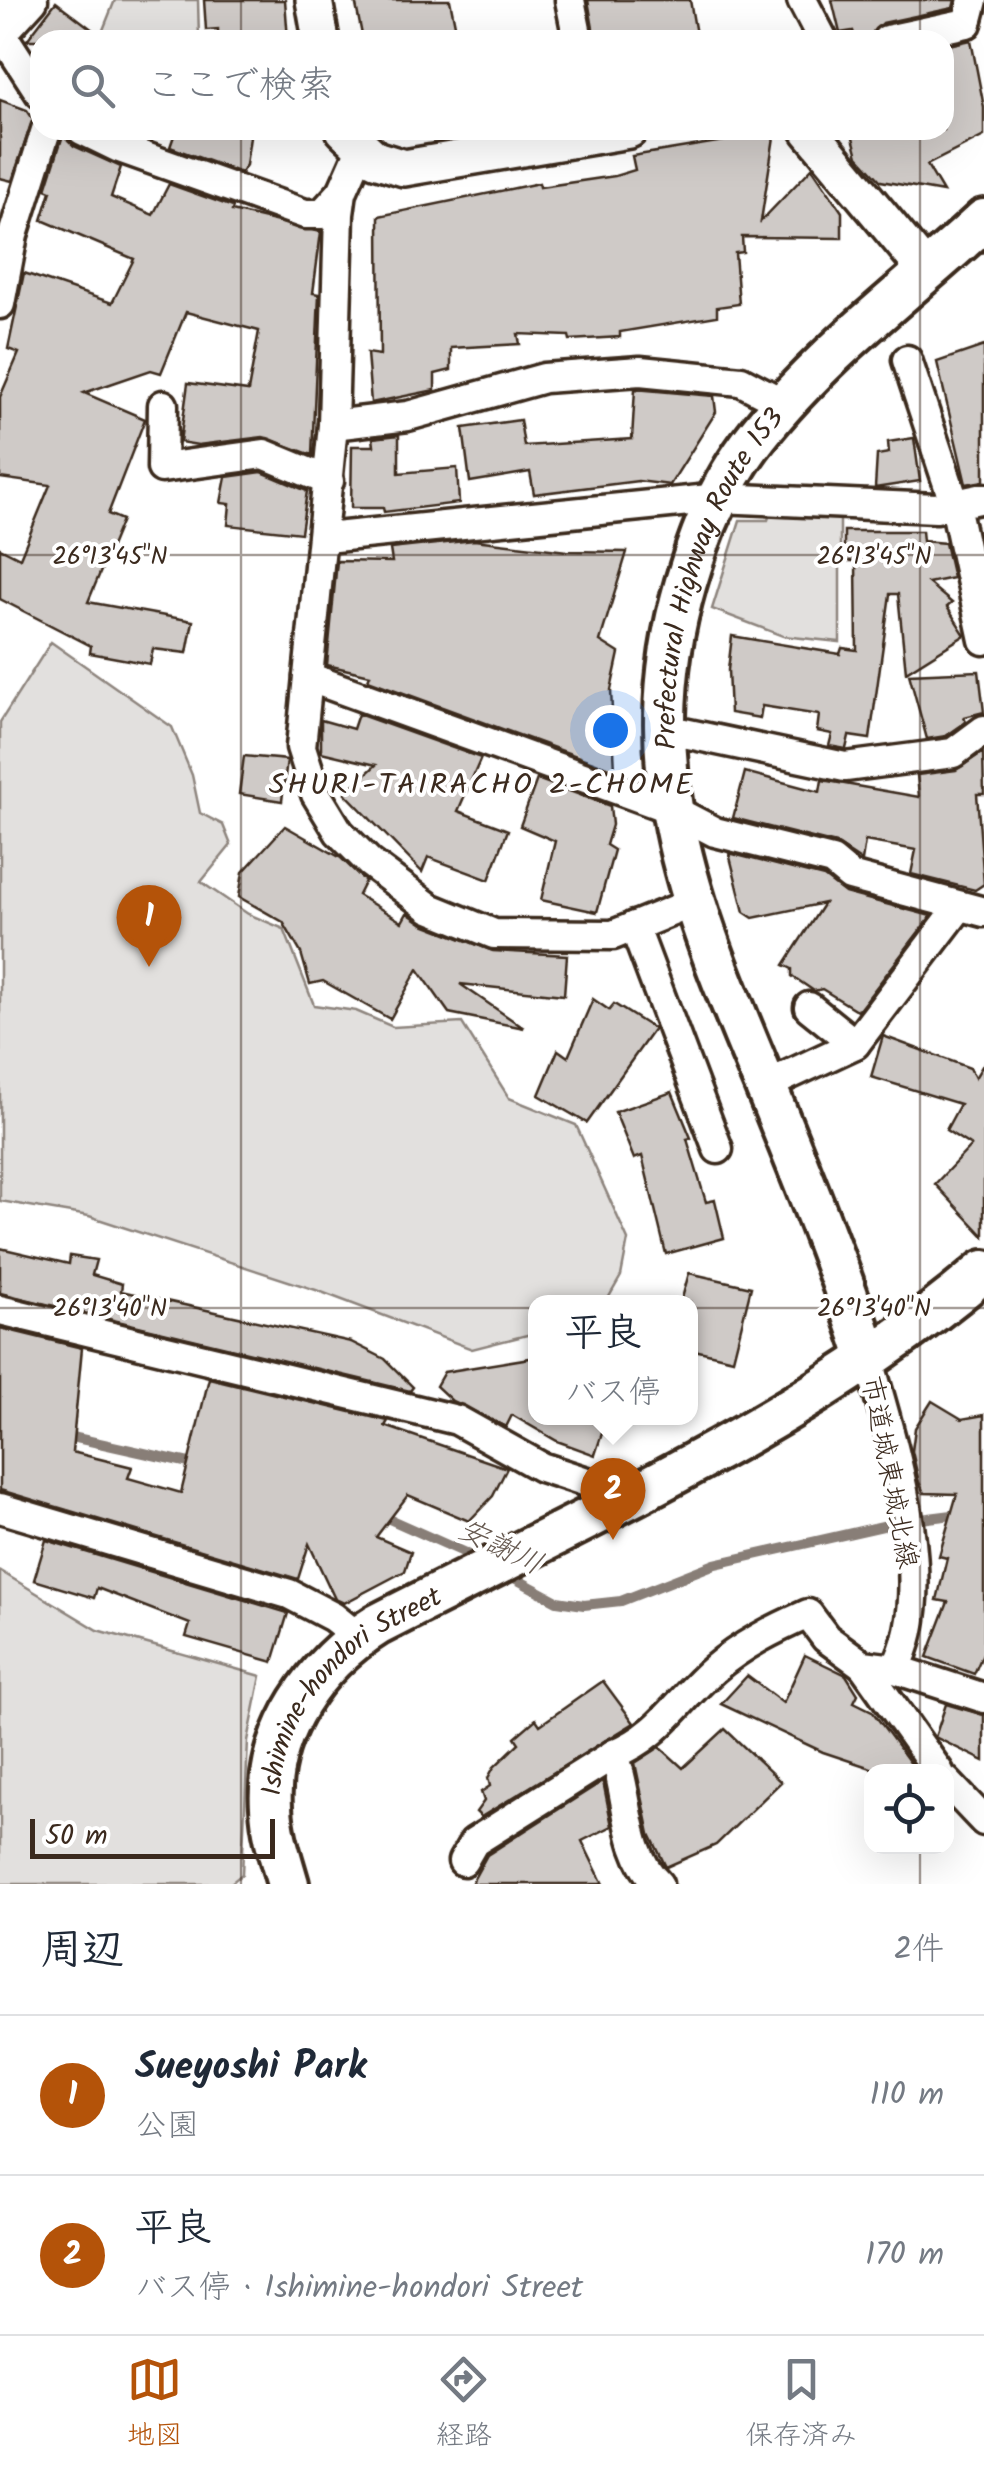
<!DOCTYPE html>
<html lang="ja">
<meta charset="utf-8">
<style>
body{margin:0;font-family:Kalam,"Klee One",sans-serif;background:#f2f2f3;color:#1f2937}
.controls{position:absolute;right:30px;bottom:30px;display:grid;overflow:hidden;border-radius:20px;box-shadow:0 10px 40px #0002}
.controls button{width:90px;height:90px;display:grid;place-items:center;padding:0;border:0;border-bottom:2px solid #e0e1e3;background:#fff;color:#1f2937;font:50px sans-serif}
.scale{position:absolute;left:30px;bottom:25px;width:245px;box-sizing:border-box;padding-left:10px;border:5px solid #3b2a1e;border-top:0;font-size:28px;line-height:35px;white-space:nowrap;color:#3b2a1e;-webkit-text-stroke:8px #fff;paint-order:stroke}
.you{position:absolute;left:610px;top:730px;width:35px;height:35px;margin:-25px;border:8px solid #fff;border-radius:50%;background:#1a73e8;box-shadow:0 0 0 15px #1a73e833}
.badge{display:grid;place-items:center;width:65px;height:65px;border-radius:50%;background:#b45309;color:#fff;font-size:32px;font-weight:700}
.pin{position:absolute;translate:-50% -82px;filter:drop-shadow(0 2px 5px #0008)}
.pin::after{content:'';position:absolute;top:52px;width:35px;height:30px;background:inherit;clip-path:polygon(0 0,100% 0,50% 100%)}
.popup{position:absolute;left:528px;top:1295px;width:170px;height:130px;box-sizing:border-box;display:grid;place-content:center;border-radius:20px;background:#fff;filter:drop-shadow(0 2px 8px #0005);font-size:32px;white-space:nowrap;color:#747a83}
.popup b{font-size:38px;color:#1f2937}
.popup::after{content:'';position:absolute;left:50%;top:100%;margin-left:-20px;border:20px solid transparent;border-top-color:#fff}
.list{margin:0;padding:0;list-style:none}
h2{display:flex;justify-content:space-between;align-items:center;height:130px;margin:0;padding:0 40px;font-size:42px}
h2 small{font-size:32px;font-weight:400;color:#747a83}
.list li{display:grid;grid-template-columns:65px 1fr auto;gap:30px;align-items:center;box-sizing:border-box;height:160px;padding:0 40px;border-top:2px solid #e0e1e3}
.list b{display:block;font-size:38px;white-space:nowrap}
.list p{margin:0;font-size:32px;white-space:nowrap;color:#747a83}
.list em{font-size:32px;font-style:normal;color:#747a83}
.icon{flex:none;width:55px;height:55px;fill:none;stroke:currentColor;stroke-width:2;stroke-linecap:round;stroke-linejoin:round}
.map{position:relative;flex:none;width:984px;height:1884px;overflow:hidden}
.search{position:absolute;background:#fff;box-shadow:0 10px 40px #0002;left:30px;right:30px;top:30px;height:110px;display:flex;align-items:center;gap:25px;box-sizing:border-box;padding:0 35px;border-radius:30px;color:#747a83;font-size:38px}
.sheet{height:450px;background:#fff}
nav{display:flex;justify-content:space-around;align-items:center;box-sizing:border-box;height:140px;border-top:2px solid #e0e1e3;background:#fff;font-size:28px;color:#747a83}
nav a{display:grid;justify-items:center;gap:5px}
nav .on{color:#b45309}
.map>svg:first-child{display:block}
.green{fill:#e2e0de;stroke:#8e857e;stroke-width:2.5}
.lines{fill:none;stroke-linecap:round;stroke-linejoin:round}
.stream{stroke:#887e77;stroke-width:10}
.building{fill:#cfcac7;stroke:#3b2a1e;stroke-width:2.5}
.minor-casing{stroke:#3b2a1e;stroke-width:35}
.tertiary-casing{stroke:#3b2a1e;stroke-width:42}
.secondary-casing{stroke:#3b2a1e;stroke-width:48}
.minor{stroke:#fff;stroke-width:28}
.tertiary{stroke:#fff;stroke-width:35}
.secondary{stroke:#fff;stroke-width:40}
.ticks{fill:none;stroke:#3b2a1e;stroke-width:2.5;stroke-opacity:0.45}
.labels{text-anchor:middle;stroke-width:8;stroke-linejoin:round;paint-order:stroke}
.street-label{font-size:28px;fill:#3b2a1e;stroke:#fff}
.neighbourhood-label{font-size:30px;letter-spacing:2.5px;fill:#3b2a1e;stroke:#fff}
.water-label{font-size:30px;font-style:italic;fill:#685b52;stroke:#fff}
.ticks-label{font-size:25px;text-anchor:middle;fill:#3b2a1e;stroke:#fff;stroke-width:8;stroke-linejoin:round;paint-order:stroke}
</style>
<div class="map">
<svg width="984" height="1884" viewBox="0 0 984 1884">
<rect width="100%" height="100%" fill="#fff"/>
<filter id="ink" filterUnits="userSpaceOnUse"><feTurbulence type="fractalNoise" baseFrequency=".01" numOctaves="2"/><feDisplacementMap in="SourceGraphic" scale="20" xChannelSelector="R" yChannelSelector="G"/><feConvolveMatrix kernelMatrix="1 2 1 2 8 2 1 2 1" color-interpolation-filters="sRGB"/></filter>
<g filter="url(#ink)">
<g class="green">
<polygon points="115,0 198,0 199,40 99,40"/>
<polygon points="772,508 840,515 840,642 783,636 712,609 740,520 768,520"/>
<polygon points="51,642 172,727 192,775 200,813 223,825 231,845 201,882 248,914 284,929 314,1005 356,1011 393,1027 462,1023 509,1098 576,1125 628,1240 621,1276 606,1302 536,1302 535,1333 472,1349 316,1290 89,1216 0,1201 0,722"/>
<polygon points="0,1571 98,1630 261,1676 248,1741 242,1874 230,1884 0,1884"/>
</g>
<g class="lines">
<g class="stream">
<polyline points="63,1435 198,1465"/>
<polyline points="378,1514 481,1560"/>
<polyline points="505,1573 557,1601 584,1605 621,1601 715,1564 905,1521 984,1511"/>
</g>
</g>
<g class="building">
<polygon points="204,0 285,0 288,40 218,40 218,29 206,30"/>
<polygon points="355,0 450,0 458,40 432,40 430,33 363,40"/>
<polygon points="588,0 690,0 697,40 595,40"/>
<polygon points="832,0 955,0 953,8 883,23 870,37 856,40 853,31 840,33"/>
<polygon points="56,2 106,40 27,40"/>
<polygon points="971,40 984,107 984,136 927,165 943,192 881,181 858,156 851,130 944,130 944,46"/>
<polygon points="0,100 27,110 33,119 12,181 0,178"/>
<polygon points="176,130 251,130 246,165 241,173 170,147"/>
<polygon points="63,135 74,146 121,167 111,197 153,215 169,184 233,207 232,211 321,232 313,293 319,294 312,455 263,437 198,445 180,442 188,383 248,391 259,331 186,312 161,373 151,370 84,393 145,419 108,514 122,520 88,602 193,621 187,653 153,649 150,664 90,653 91,646 0,599 0,548 20,558 50,485 0,478 0,397 19,353 8,349 24,273 112,303 134,259 42,220 51,191 46,189"/>
<polygon points="754,136 774,137 761,221 812,168 842,212 842,238 742,237 743,252 735,253 739,304 717,307 717,316 620,332 620,337 570,340 569,336 518,334 520,344 451,348 451,370 435,374 435,390 371,403 367,353 380,355 379,216 539,183 540,187 615,176 635,170 632,156"/>
<polygon points="984,346 984,481 966,484 937,362"/>
<polygon points="635,389 714,396 716,412 670,485 638,481 534,494 530,472 470,482 463,428 520,420 524,446 632,439"/>
<polygon points="399,435 399,473 457,468 459,503 384,512 383,508 351,508 352,446 374,446 373,438"/>
<polygon points="914,438 920,481 875,488 877,455 889,453 888,442"/>
<polygon points="262,472 307,491 301,533 228,525 230,504 221,503 226,477"/>
<polygon points="844,531 922,531 923,541 945,543 953,578 928,583 952,603 947,607 965,635 906,672 898,594 890,594 870,739 849,736 846,749 829,746 832,734 817,731 819,715 762,706 760,718 730,713 728,670 732,636 840,654 842,648 857,650 856,561 844,561"/>
<polygon points="474,540 567,551 627,552 600,641 619,653 611,690 615,770 368,680 370,675 327,665 337,561 392,562 390,549"/>
<polygon points="979,671 984,712 964,717 966,722 946,736 927,739 909,674"/>
<polygon points="358,714 481,758 458,811 508,830 489,880 428,857 422,872 345,793 376,765 321,752 321,720 353,729"/>
<polygon points="983,752 984,794 977,794 984,884 975,890 911,874 916,850 865,841 862,861 836,844 733,818 745,772 820,792 822,780 919,797 917,775 956,770"/>
<polygon points="244,756 287,760 282,801 239,794"/>
<polygon points="537,779 610,806 612,825 606,845 614,850 597,912 541,900 555,841 520,826"/>
<polygon points="285,826 341,858 365,881 358,895 402,922 407,913 423,924 493,951 567,955 564,995 460,984 524,1028 449,1013 418,969 390,1019 323,981 310,984 301,953 283,922 239,897 243,872"/>
<polygon points="729,853 824,877 845,893 931,916 858,1011 822,989 814,991 792,976 792,969 784,965 824,903 753,918 744,912"/>
<polygon points="593,999 609,1010 614,1004 654,1029 587,1123 539,1095 558,1050 568,1057"/>
<polygon points="883,1036 970,1068 975,1078 984,1063 984,1236 935,1184 971,1146 946,1130 960,1104 871,1077"/>
<polygon points="672,1092 691,1138 687,1139 706,1202 715,1200 724,1238 666,1254 642,1156 634,1159 615,1112"/>
<polygon points="0,1248 69,1264 70,1256 96,1260 92,1275 122,1284 121,1291 351,1342 385,1359 413,1387 410,1391 0,1293"/>
<polygon points="689,1273 751,1287 733,1359 690,1349 690,1302 681,1302"/>
<polygon points="0,1328 82,1348 72,1452 132,1467 128,1478 181,1493 209,1378 388,1421 385,1426 507,1468 493,1496 469,1521 408,1495 376,1537 411,1552 405,1571 344,1603 335,1599 309,1544 298,1579 0,1490"/>
<polygon points="536,1357 536,1418 607,1418 595,1455 557,1441 512,1415 506,1427 452,1401 436,1386 444,1372"/>
<polygon points="932,1401 962,1419 984,1415 984,1651 974,1674 927,1657 948,1602 937,1600 947,1558 939,1556 957,1494 924,1493 919,1482 912,1451 915,1428"/>
<polygon points="46,1540 288,1613 273,1662 186,1637 190,1624 97,1588 94,1598 34,1580"/>
<polygon points="805,1655 846,1675 858,1694 854,1702 872,1711 917,1772 883,1772 823,1752 721,1704 747,1676 783,1703"/>
<polygon points="603,1681 634,1723 481,1817 476,1812 484,1801 481,1792 490,1786 488,1778 494,1767 519,1743 515,1737 536,1719 540,1725"/>
<polygon points="946,1704 984,1715 984,1761 935,1737"/>
<polygon points="725,1729 781,1782 716,1845 666,1867 650,1834 635,1763 660,1747 683,1768"/>
<polygon points="603,1781 612,1826 582,1841 603,1884 471,1884 487,1855"/>
</g>
<g class="lines">
<g class="minor-casing">
<g id="minor">
<polyline points="570,0 578,40"/>
<polyline points="802,0 823,40"/>
<polyline points="0,7 6,0"/>
<polyline points="0,31 40,93"/>
<polyline points="2,34 33,0"/>
<polyline points="887,40 967,23 973,0"/>
<polyline points="82,130 117,147 305,214 322,214 342,192"/>
<polyline points="361,149 342,192 339,214 333,425 301,747 316,794 339,832 370,863 430,908 494,934 613,935 692,903"/>
<polyline points="0,304 13,235 46,130"/>
<polyline points="907,360 955,505 984,640"/>
<polyline points="163,405 162,468 264,454 329,481"/>
<polyline points="333,425 408,416 544,378 640,371 741,381 783,403"/>
<polyline points="325,538 719,498 936,508 984,498"/>
<polyline points="308,677 671,809 715,832 832,861 850,876 984,912"/>
<polyline points="665,729 845,767 953,753 984,730"/>
<polyline points="634,926 718,1149"/>
<polyline points="809,1007 855,1044 960,906"/>
<polyline points="765,1086 855,1044"/>
<polyline points="0,1310 457,1420 541,1467 630,1496"/>
<path d="M868,1357C892,1442 940,1589 895,1669"/>
<polyline points="0,1508 289,1594 333,1617 358,1637"/>
<polyline points="863,1665 939,1772"/>
<polyline points="946,1781 984,1821"/>
<polyline points="463,1861 474,1842 614,1754"/>
<path d="M658,1884C624,1850 630,1798 614,1754C660,1736 678,1700 714,1669C742,1645 774,1629 808,1614L826,1638L863,1665L895,1669L984,1698"/>
</g>
</g>
<g class="tertiary-casing">
<g id="tertiary">
<polyline points="314,0 321,40"/>
<polyline points="344,130 375,159 404,168 629,130"/>
<polyline points="809,130 927,272"/>
</g>
</g>
<g class="secondary-casing">
<g id="secondary">
<path id="s1" d="M868,1357C838,1264 801,1173 764,1082C690,905 628,760 691,566C704,524 724,480 750,445C814,359 906,293 984,220"/>
<path id="s2" d="M288,1884C281,1859 272,1834 271,1807C266,1732 316,1663 377,1625C577,1522 813,1418 984,1271"/>
</g>
</g>
<use href="#minor" class="minor"/>
<use href="#tertiary" class="tertiary"/>
<use href="#secondary" class="secondary"/>
</g>
</g>
<path class="ticks" d="M241,0V40M920,0V40M241,130V1884M920,130V1772M0,555H984M0,1308H984M920,1846V1884"/>
<g class="labels">
<g class="street-label">
<text dy="10" stroke="none"><textPath href="#s1" startOffset="825">Prefectural Highway Route 153</textPath></text>
<text transform="translate(891 1472) rotate(79)" y="10">市道城東城北線</text>
<text dy="10" stroke="none"><textPath href="#s2" startOffset="230">Ishimine-hondori Street</textPath></text>
</g>
<g class="neighbourhood-label">
<text x="482" y="794">SHURI-TAIRACHO 2-CHOME</text>
</g>
<g class="water-label">
<text transform="translate(501 1546) rotate(26)" y="10">安謝川</text>
</g>
</g>
<g class="ticks-label">
<text x="110" y="564">26°13'45"N</text>
<text x="874" y="564">26°13'45"N</text>
<text x="110" y="1316">26°13'40"N</text>
<text x="874" y="1316">26°13'40"N</text>
</g>
</svg>
<div class="controls">
<button><svg class="icon" aria-label="locate" viewBox="0 0 24 24"><circle cx="12" cy="12" r="6"/><path d="M12 2v4M12 18v4M2 12h4M18 12h4"/></svg></button>
</div>
<div class="scale">50 m</div>
<div class="you"></div>
<div class="pin badge" style="left:149px;top:967px">1</div>
<div class="pin badge" style="left:613px;top:1540px">2</div>
<div class="popup"><b>平良</b>バス停</div>
<div class="search"><svg class="icon" aria-label="search" viewBox="0 0 24 24"><circle cx="10" cy="10" r="6"/><path d="M15 15l6 6"/></svg>ここで検索</div>
</div>
<section class="sheet">
<h2>周辺<small>2件</small></h2>
<ul class="list">
<li><span class="badge">1</span><div><b>Sueyoshi Park</b><p>公園</p></div><em>110 m</em></li>
<li><span class="badge">2</span><div><b>平良</b><p>バス停 · Ishimine-hondori Street</p></div><em>170 m</em></li>
</ul>
</section>
<nav>
<a class="on"><svg class="icon" aria-label="map" viewBox="0 0 24 24"><path d="M3 6l6-2 6 2 6-2v14l-6 2-6-2-6 2zM9 4v14M15 6v14"/></svg>地図</a>
<a><svg class="icon" aria-label="directions" viewBox="0 0 24 24"><path d="M12 3l9 9-9 9-9-9zM9 14v-3h6M13 9l2 2-2 2"/></svg>経路</a>
<a><svg class="icon" aria-label="saved" viewBox="0 0 24 24"><path d="M7 4h10v16l-5-4-5 4z"/></svg>保存済み</a>
</nav>
